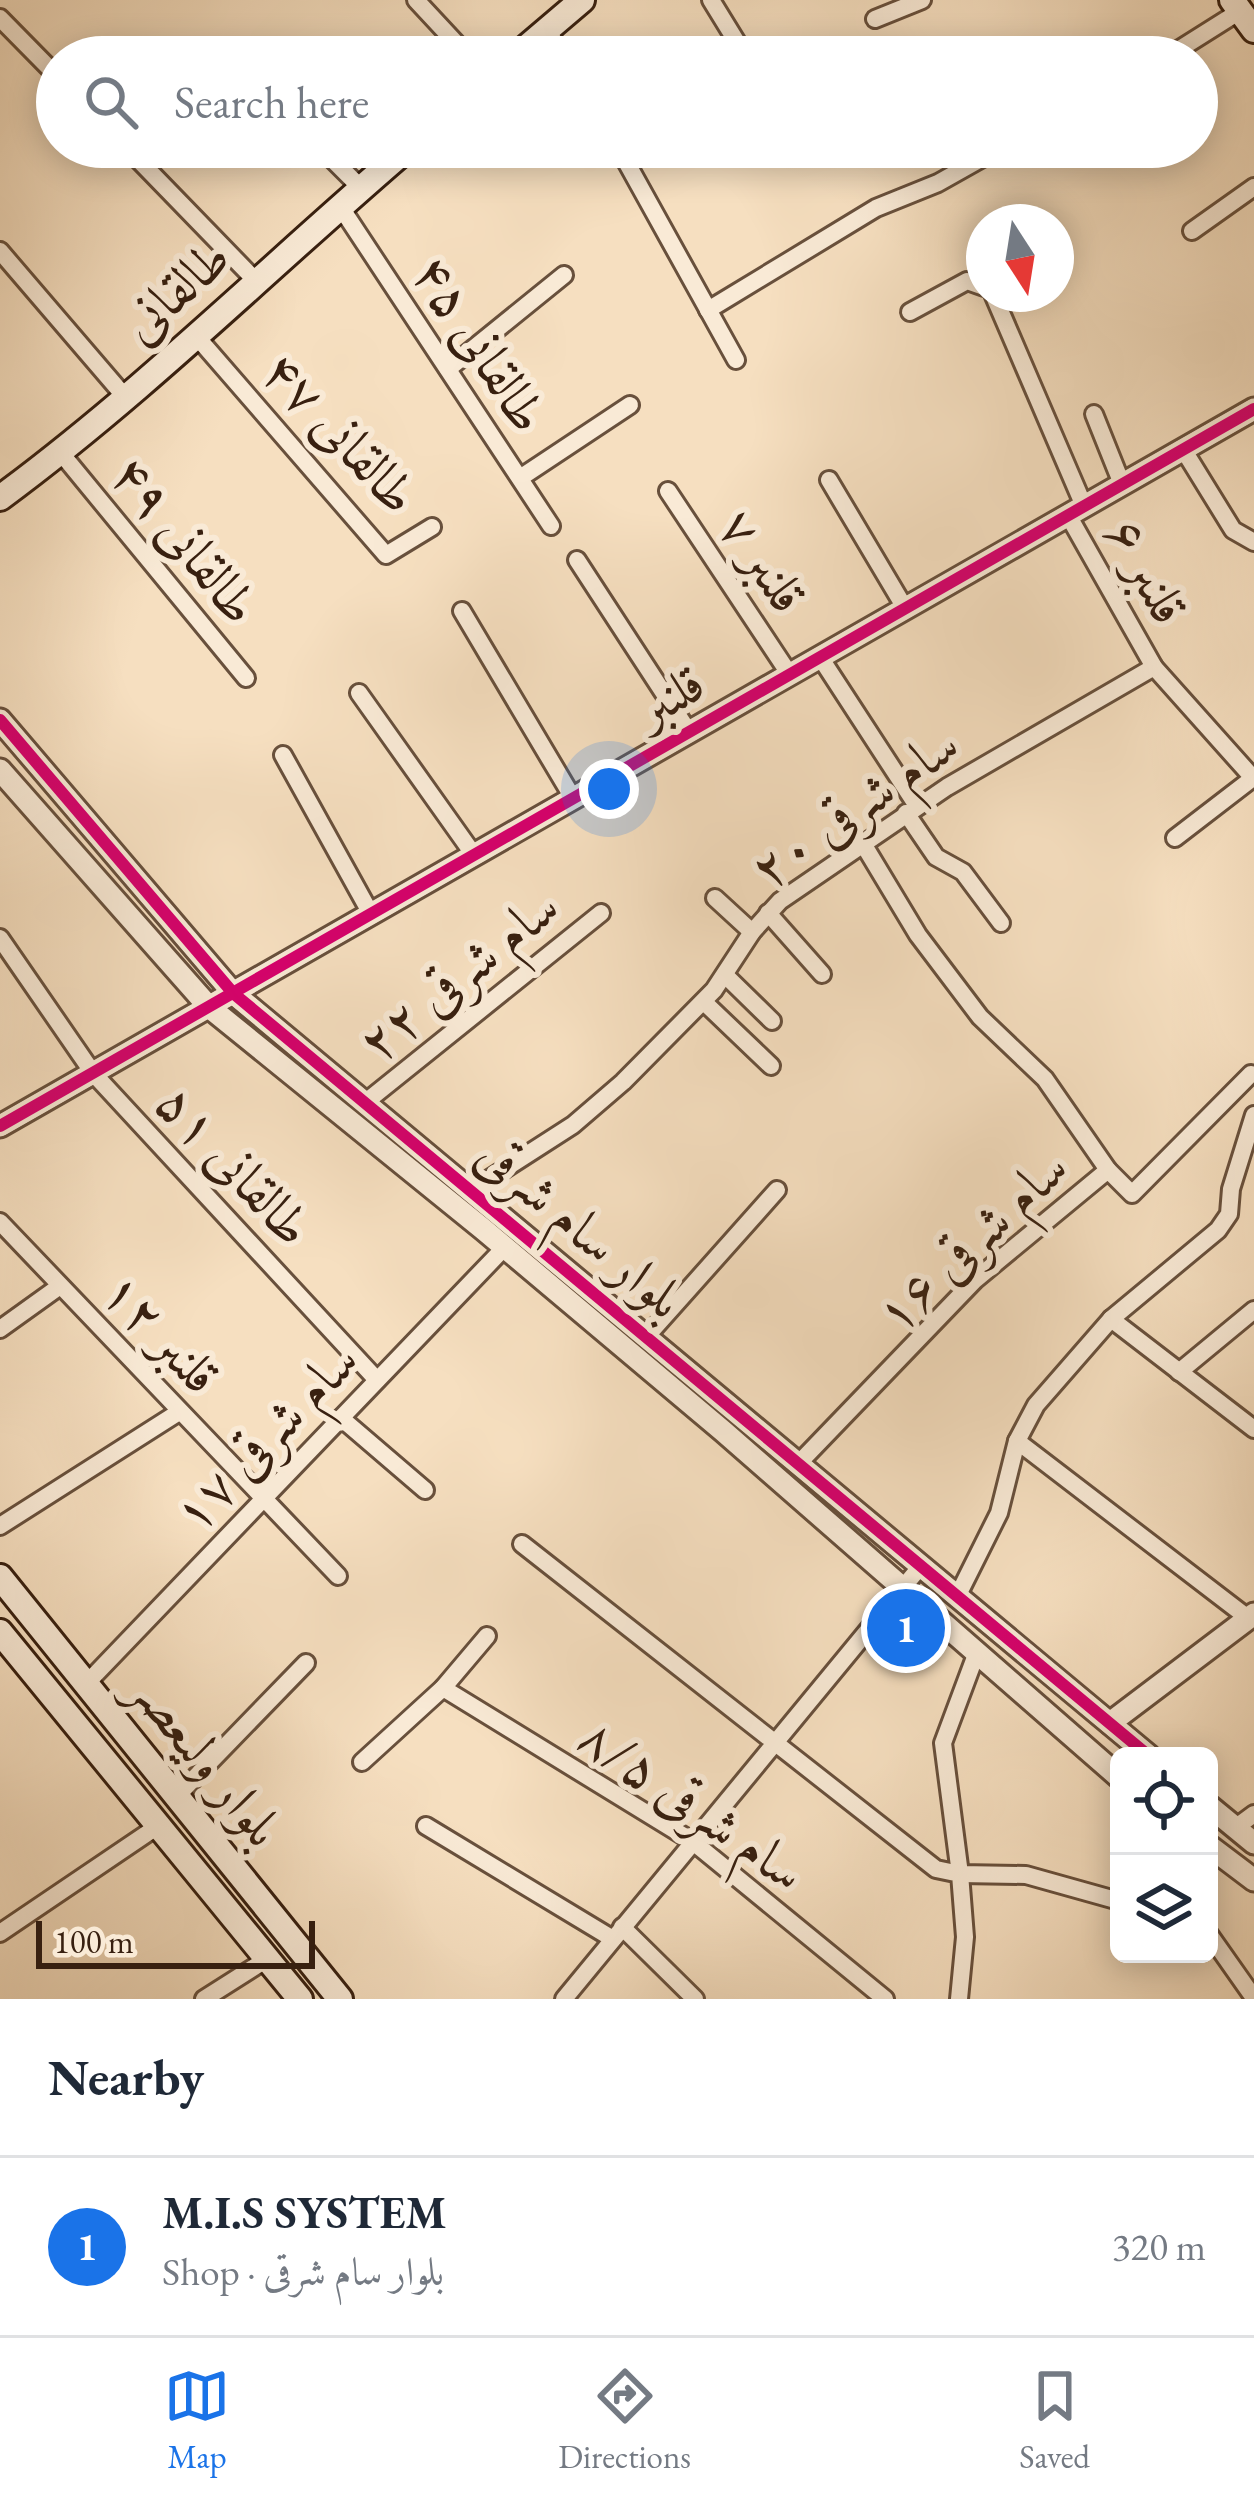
<!DOCTYPE html>
<meta charset="utf-8">
<style>
body{margin:0;font-family:"EB Garamond",Amiri,serif;background:#f2f2f3;color:#1f2937}
.controls{position:absolute;right:36px;bottom:36px;display:grid;overflow:hidden;border-radius:18px;box-shadow:0 6px 30px #0003}
.controls button{width:108px;height:108px;display:grid;place-items:center;padding:0;border:0;border-bottom:3px solid #e0e1e3;background:#fff;color:#1f2937;font:60px sans-serif}
.compass{position:absolute;left:966px;top:204px;width:108px;height:108px;border-radius:50%;background:#fff;box-shadow:0 6px 30px #0003;rotate:168deg}
.scale{position:absolute;left:36px;bottom:30px;width:279px;box-sizing:border-box;padding-left:12px;border:6px solid #382010;border-top:0;font-size:33px;line-height:42px;white-space:nowrap;color:#382010;-webkit-text-stroke:9px #f9ead6;paint-order:stroke}
.you{position:absolute;left:609px;top:789px;width:42px;height:42px;margin:-30px;border:9px solid #fff;border-radius:50%;background:#1a73e8;box-shadow:0 0 0 18px #1a73e833}
.badge{display:grid;place-items:center;width:78px;height:78px;border-radius:50%;background:#1a73e8;color:#fff;font-size:39px;font-weight:700}
.pin{position:absolute;translate:-50% -50%;border:6px solid #fff;box-shadow:0 3px 12px #0006}
.list{margin:0;padding:0;list-style:none}
h2{display:flex;justify-content:space-between;align-items:center;height:156px;margin:0;padding:0 48px;font-size:51px}
h2 small{font-size:39px;font-weight:400;color:#747a83}
.list li{display:grid;grid-template-columns:78px 1fr auto;gap:36px;align-items:center;box-sizing:border-box;height:180px;padding:0 48px;border-top:3px solid #e0e1e3}
.list b{display:block;font-size:45px;white-space:nowrap}
.list p{margin:0;font-size:39px;white-space:nowrap;color:#747a83}
.list em{font-size:39px;font-style:normal;color:#747a83}
.icon{flex:none;width:66px;height:66px;fill:none;stroke:currentColor;stroke-width:2;stroke-linecap:round;stroke-linejoin:round}
.map{position:relative;flex:none;width:1254px;height:1999px;overflow:hidden}
.search{position:absolute;background:#fff;box-shadow:0 6px 30px #0003;left:36px;right:36px;top:36px;height:132px;display:flex;align-items:center;gap:30px;box-sizing:border-box;padding:0 42px;border-radius:66px;color:#747a83;font-size:45px}
.sheet{height:336px;background:#fff}
nav{display:flex;justify-content:space-around;align-items:center;box-sizing:border-box;height:168px;border-top:3px solid #e0e1e3;background:#fff;font-size:33px;color:#747a83}
nav a{display:grid;justify-items:center;gap:6px}
nav .on{color:#1a73e8}
.map>svg:first-child{display:block}
.lines{fill:none;stroke-linecap:round;stroke-linejoin:round}
.minor-casing{stroke:#68503c;stroke-width:22}
.tertiary-casing{stroke:#68503c;stroke-width:27}
.secondary-casing{stroke:#382010;stroke-width:30}
.minor{stroke:#f9ead6;stroke-width:16}
.tertiary{stroke:#f9ead6;stroke-width:21}
.secondary{stroke:#f9ead6;stroke-width:24}
.cycleway-casing{stroke:#f9ead6;stroke-width:20}
.cycleway{stroke:#d6006c;stroke-width:12}
.labels{text-anchor:middle;stroke-width:12;stroke-linejoin:round;paint-order:stroke}
.street-label{font-size:54px;fill:#382010;stroke:#f9ead6}
</style>
<div class="map">
<svg width="1254" height="1999" viewBox="0 0 1254 1999">
<rect width="100%" height="100%" fill="#f6dfc0"/>
<filter id="stains"><feTurbulence type="fractalNoise" baseFrequency=".00167" numOctaves="4"/><feColorMatrix values="0 0 0 0 .2 0 0 0 0 .09 0 0 0 0 .02 0 0 0 .5 -.17"/></filter>
<radialGradient id="worn" r=".72"><stop offset=".6" stop-color="#630" stop-opacity="0"/><stop offset="1" stop-color="#630" stop-opacity=".3"/></radialGradient>
<g class="lines">
<g class="minor-casing">
<g id="minor">
<polyline points="416,0 469,57"/>
<polyline points="711,0 746,57"/>
<polyline points="0,18 57,76"/>
<polyline points="875,19 922,0"/>
<polyline points="547,30 564,57"/>
<polyline points="1167,57 1240,11"/>
<polyline points="126,147 257,282"/>
<polyline points="320,147 361,188"/>
<polyline points="618,147 736,360"/>
<polyline points="340,206 551,526"/>
<polyline points="1192,231 1254,187"/>
<polyline points="0,251 126,398"/>
<polyline points="993,294 1084,506"/>
<polyline points="708,310 876,208 938,183 1002,147"/>
<polyline points="910,312 967,281 984,287"/>
<polyline points="197,337 386,555 432,527"/>
<polyline points="448,369 564,275"/>
<polyline points="1094,414 1122,484"/>
<polyline points="1183,449 1233,530 1254,542"/>
<polyline points="61,453 246,678"/>
<polyline points="520,478 630,405"/>
<polyline points="829,480 905,608"/>
<polyline points="668,491 790,675"/>
<polyline points="1068,515 1154,667 1254,779"/>
<polyline points="577,560 689,732"/>
<polyline points="462,611 573,798"/>
<polyline points="820,657 917,806"/>
<polyline points="359,693 474,855"/>
<polyline points="283,755 371,914"/>
<polyline points="906,813 936,857 963,872 1001,923"/>
<polyline points="1175,838 1253,778"/>
<polyline points="862,842 918,935 980,1017 1045,1079 1108,1170"/>
<polyline points="715,898 752,932"/>
<polyline points="768,913 822,974"/>
<polyline points="0,938 93,1073 377,1380"/>
<polyline points="725,975 772,1021"/>
<polyline points="704,1002 771,1066"/>
<polyline points="367,1101 601,913"/>
<polyline points="472,1190 573,1125 623,1082 714,990 752,932 780,901 947,787 1154,667"/>
<polyline points="0,1222 338,1576"/>
<polyline points="1111,1319 1254,1429"/>
<polyline points="0,1329 60,1286"/>
<polyline points="647,1336 777,1190"/>
<polyline points="1179,1372 1254,1310"/>
<polyline points="341,1418 425,1490"/>
<polyline points="1017,1441 1248,1618"/>
<polyline points="798,1464 975,1280 1108,1170 1132,1194 1251,1074"/>
<polyline points="0,1526 179,1412"/>
<polyline points="522,1544 936,1869 960,1874 965,1937 959,1999"/>
<polyline points="957,1597 999,1513 1017,1441 1036,1405 1111,1319 1218,1230 1229,1214 1231,1189 1254,1115"/>
<polyline points="977,1652 943,1743 960,1874 1026,1875 1119,1901"/>
<polyline points="86,1684 505,1247"/>
<polyline points="443,1688 692,1841 885,1999"/>
<polyline points="362,1762 443,1688 487,1636"/>
<polyline points="177,1796 306,1663"/>
<polyline points="426,1826 613,1939"/>
<polyline points="1235,1828 1254,1814"/>
<polyline points="622,1927 695,1999"/>
<polyline points="0,1933 158,1826"/>
<polyline points="1209,1934 1254,1998"/>
<polyline points="204,1999 267,1959"/>
<polyline points="564,1999 920,1567"/>
</g>
</g>
<g class="tertiary-casing">
<g id="tertiary">
<polyline points="0,720 233,993 1149,1756"/>
<polyline points="0,770 209,1007 483,1229 723,1431 1119,1777"/>
<polyline points="0,1126 1254,409"/>
<polyline points="1110,1723 1254,1614"/>
<polyline points="1209,1806 1254,1843"/>
<polyline points="1209,1846 1254,1880"/>
</g>
</g>
<g class="secondary-casing">
<g id="secondary">
<polyline points="1232,0 1254,30"/>
<polyline points="515,57 582,0"/>
<path d="M0,498C145,391 272,264 409,147"/>
<polyline points="0,1577 340,1999"/>
<polyline points="0,1632 300,1999"/>
</g>
</g>
<use href="#minor" class="minor"/>
<use href="#tertiary" class="tertiary"/>
<use href="#secondary" class="secondary"/>
<g class="cycleway-casing">
<g id="cycleway">
<polyline points="0,720 233,993 1149,1756"/>
<polyline points="0,1126 1254,409"/>
</g>
</g>
<use href="#cycleway" class="cycleway"/>
</g>
<g class="labels">
<g class="street-label">
<text transform="translate(175 290) rotate(-42)" y="19">طالقانی</text>
<text transform="translate(481 343) rotate(57)" y="19">طالقانی ۴۵</text>
<text transform="translate(341 432) rotate(47)" y="19">طالقانی ۴۷</text>
<text transform="translate(186 539) rotate(51)" y="19">طالقانی ۴۹</text>
<text transform="translate(764 560) rotate(56)" y="19">قلنبر ۷</text>
<text transform="translate(1148 570) rotate(61)" y="19">قلنبر ۶</text>
<text transform="translate(669 695) rotate(-30)" y="19">قلنبر</text>
<text transform="translate(854 806) rotate(-35)" y="19">سام شرقی ۲۰</text>
<text transform="translate(458 974) rotate(-39)" y="19">سام شرقی ۲۲</text>
<text transform="translate(235 1164) rotate(47)" y="19">طالقانی ۵۱</text>
<text transform="translate(581 1226) rotate(40)" y="19">بلوار سام شرقی</text>
<text transform="translate(971 1240) rotate(-43)" y="19">سام شرقی ۱۶</text>
<text transform="translate(162 1332) rotate(47)" y="19">قلنبر ۱۲</text>
<text transform="translate(265 1436) rotate(-46)" y="19">سام شرقی ۱۷</text>
<text transform="translate(207 1758) rotate(51)" y="19">بلوار ولیعصر</text>
<text transform="translate(693 1803) rotate(35)" y="19">سام شرقی ۸/۵</text>
</g>
</g>
<rect width="100%" height="100%" filter="url(#stains)"/>
<rect width="100%" height="100%" fill="url(#worn)"/>
</svg>
<div class="controls">
<button><svg class="icon" aria-label="locate" viewBox="0 0 24 24"><circle cx="12" cy="12" r="6"/><path d="M12 2v4M12 18v4M2 12h4M18 12h4"/></svg></button>
<button><svg class="icon" aria-label="layers" viewBox="0 0 24 24"><path d="M12 4l9 5-9 5-9-5zM3 14l9 5 9-5"/></svg></button>
</div>
<svg class="compass" viewBox="-18 -18 36 36"><path d="M0-13l5 13h-10z" fill="#e53935"/><path d="M0 13l5-13h-10z" fill="#747a83"/></svg>
<div class="scale">100 m</div>
<div class="you"></div>
<div class="pin badge" style="left:906px;top:1628px">1</div>
<div class="search"><svg class="icon" aria-label="search" viewBox="0 0 24 24"><circle cx="10" cy="10" r="6"/><path d="M15 15l6 6"/></svg>Search here</div>
</div>
<section class="sheet">
<h2>Nearby<small></small></h2>
<ul class="list">
<li><span class="badge">1</span><div><b>M.I.S SYSTEM</b><p>Shop · بلوار سام شرقی</p></div><em>320 m</em></li>
</ul>
</section>
<nav>
<a class="on"><svg class="icon" aria-label="map" viewBox="0 0 24 24"><path d="M3 6l6-2 6 2 6-2v14l-6 2-6-2-6 2zM9 4v14M15 6v14"/></svg>Map</a>
<a><svg class="icon" aria-label="directions" viewBox="0 0 24 24"><path d="M12 3l9 9-9 9-9-9zM9 14v-3h6M13 9l2 2-2 2"/></svg>Directions</a>
<a><svg class="icon" aria-label="saved" viewBox="0 0 24 24"><path d="M7 4h10v16l-5-4-5 4z"/></svg>Saved</a>
</nav>
